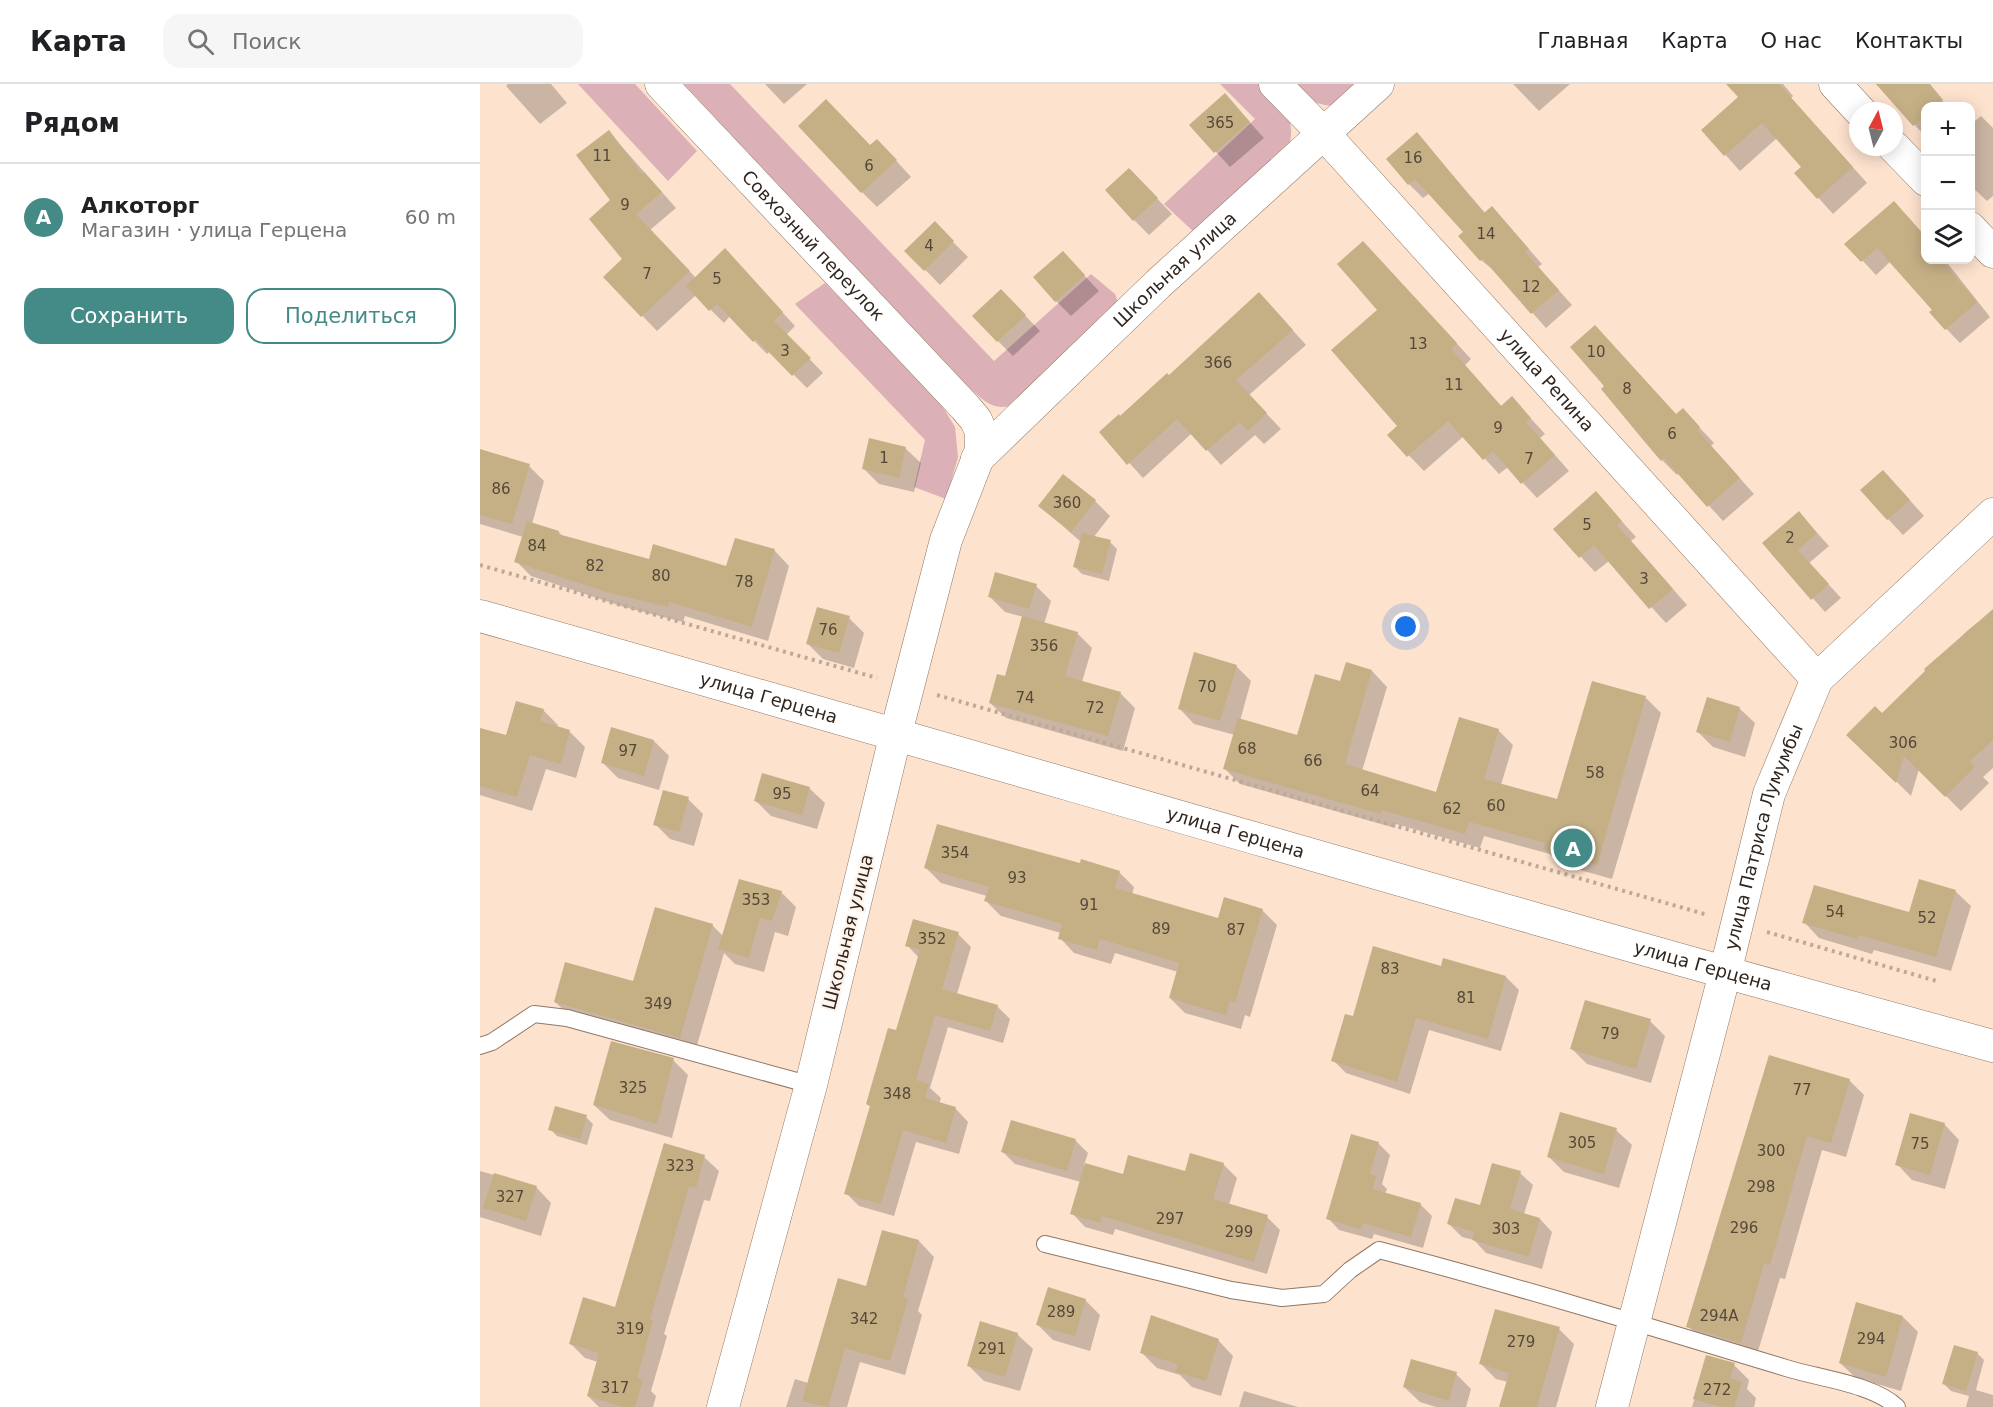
<!DOCTYPE html>
<html lang="ru">
<meta charset="utf-8">
<style>
body{margin:0;font-family:"DejaVu Sans",sans-serif;background:#f6f6f6;color:#202124}
.controls{position:absolute;right:18px;top:18px;display:grid;overflow:hidden;border-radius:12px;box-shadow:0 3px 15px #0003}
.controls button{width:54px;height:54px;display:grid;place-items:center;padding:0;border:0;border-bottom:2px solid #e0e0e0;background:#fff;color:#202124;font:30px sans-serif}
.compass{position:absolute;left:1369px;top:18px;width:54px;height:54px;border-radius:50%;background:#fff;box-shadow:0 3px 15px #0003;rotate:7deg}
.you{position:absolute;left:926px;top:543px;width:21px;height:21px;margin:-15px;border:4px solid #fff;border-radius:50%;background:#1a73e8;box-shadow:0 0 0 9px #1a73e833}
.badge{display:grid;place-items:center;width:39px;height:39px;border-radius:50%;background:#448b87;color:#fff;font-size:20px;font-weight:700}
.pin{position:absolute;translate:-50% -50%;border:3px solid #fff;box-shadow:0 2px 6px #0006}
.list{margin:0;padding:0;list-style:none}
h2{display:flex;justify-content:space-between;align-items:center;height:78px;margin:0;padding:0 24px;font-size:26px}
h2 small{font-size:20px;font-weight:400;color:#757577}
.list li{display:grid;grid-template-columns:39px 1fr auto;gap:18px;align-items:center;box-sizing:border-box;height:108px;padding:0 24px;border-top:2px solid #e0e0e0}
.list b{display:block;font-size:22px;white-space:nowrap}
.list p{margin:0;font-size:20px;white-space:nowrap;color:#757577}
.list em{font-size:20px;font-style:normal;color:#757577}
.actions{display:flex;gap:12px;padding:18px 24px}
.actions a{flex:1;padding:14px 0;border:2px solid #448b87;border-radius:18px;text-align:center;font-size:21px;color:#448b87}
.actions .main{background:#448b87;color:#fff}
.icon{flex:none;width:33px;height:33px;fill:none;stroke:currentColor;stroke-width:2;stroke-linecap:round;stroke-linejoin:round}
.map{position:relative;flex:none;width:1513px;height:1323px;overflow:hidden}
header{display:flex;align-items:center;gap:36px;box-sizing:border-box;height:84px;padding:0 30px;background:#fff;border-bottom:2px solid #e0e0e0}
header strong{font-size:28px}
nav{display:flex;gap:33px;margin-inline-start:auto;font-size:21px}
.search{width:420px;height:54px;background:#f6f6f6;display:flex;align-items:center;gap:15px;box-sizing:border-box;padding:0 21px;border-radius:18px;color:#757577;font-size:22px}
main{display:flex}
aside{flex:1;background:#fff}
.map>svg:first-child{display:block}
.green{fill:#dbb0b7}
.shadow{fill:#0003}
.building{fill:#c5b086}
.lines{fill:none;stroke-linecap:round;stroke-linejoin:round}
.lane-casing{stroke:#907866;stroke-width:18}
.street-casing{stroke:#907866;stroke-width:33}
.path{stroke:#bea999;stroke-width:4;stroke-dasharray:3 4.5;stroke-linecap:butt}
.lane{stroke:#fff;stroke-width:16}
.street{stroke:#fff;stroke-width:32}
.labels{text-anchor:middle;stroke-width:4.5;stroke-linejoin:round;paint-order:stroke}
.number-label{font-size:15px;fill:#554839}
.street-label{font-size:18px;fill:#30261f;stroke:#fef3eb}
</style>
<header>
<strong>Карта</strong>
<div class="search"><svg class="icon" aria-label="search" viewBox="0 0 24 24"><circle cx="10" cy="10" r="6"/><path d="M15 15l6 6"/></svg>Поиск</div>
<nav><a>Главная</a><a>Карта</a><a>О нас</a><a>Контакты</a></nav>
</header>
<main>
<aside>
<h2>Рядом<small></small></h2>
<ul class="list">
<li><span class="badge">A</span><div><b>Алкоторг</b><p>Магазин · улица Герцена</p></div><em>60 m</em></li>
</ul>
<div class="actions"><a class="main">Сохранить</a><a>Поделиться</a></div>
</aside>
<div class="map">
<svg width="1513" height="1323" viewBox="0 0 1513 1323">
<rect width="100%" height="100%" fill="#fde2ce"/>
<g class="green">
<polygon points="98,0 155,0 217,67 188,97"/>
<path d="M204,0H250L514,277L611,190L635,210L641,227L544,318C514,329 509,321 486,301Z"/>
<path d="M740,0H781C802,23 815,27 810,60L717,151L684,120L775,35Z"/>
<path d="M809,0H880L856,22C835,21 823,15 809,0Z"/>
<polygon points="345,199 458,315 475,343 478,373 466,415 434,403 445,356 315,220"/>
</g>
<g class="shadow">
<polygon points="28,0 71,0 87,19 60,40 26,2"/>
<polygon points="285,0 327,0 304,20"/>
<polygon points="1033,0 1090,0 1059,27"/>
<polygon points="1248,0 1303,0 1313,12 1311,14 1387,99 1353,130 1316,89 1323,84 1297,54 1260,87 1223,46 1260,13"/>
<polygon points="1396,0 1447,0 1467,22 1446,22 1446,53"/>
<polygon points="745,11 784,54 750,83 711,41"/>
<polygon points="1501,32 1513,44 1513,112 1507,117 1490,101 1490,41"/>
<polygon points="129,48 196,124 170,146 216,194 245,166 315,242 306,251 343,289 327,304 290,267 287,270 250,232 244,239 216,211 177,247 125,193 144,175 132,117"/>
<polygon points="937,50 1006,130 1026,139 1062,180 1058,183 1092,221 1066,244 1017,189 1001,176 985,148 950,109 943,114 929,100"/>
<polygon points="390,63 412,72 431,93 397,123 382,108"/>
<polygon points="664,101 692,130 669,151 654,136"/>
<polygon points="1414,119 1446,176 1465,176 1510,233 1480,259 1451,229 1454,226 1411,177 1396,191 1367,160"/>
<polygon points="455,140 488,173 460,201 427,167"/>
<polygon points="583,169 619,207 591,232 576,217"/>
<polygon points="898,174 991,275 985,281 1022,323 1032,314 1065,350 1060,354 1089,387 1057,414 1028,383 1019,390 984,352 944,387 909,351 919,342 899,226"/>
<polygon points="536,222 560,247 533,272 518,257"/>
<polygon points="793,224 826,261 769,311 801,345 784,360 775,351 741,381 712,349 663,394 621,348 689,292"/>
<polygon points="1203,326 1234,359 1231,362 1274,410 1243,437 1199,389 1197,391 1182,376 1197,331"/>
<polygon points="425,364 441,379 434,408 399,400 384,385"/>
<polygon points="0,374 49,382 64,397 52,440 79,448 83,453 170,477 247,484 294,466 309,482 288,557 205,532 203,538 144,523 51,492 36,477 43,453 0,440"/>
<polygon points="1418,403 1444,432 1423,451 1382,407"/>
<polygon points="1116,409 1156,453 1151,457 1207,521 1186,539 1129,477 1115,488 1075,445"/>
<polygon points="615,417 630,432 613,454 630,458 637,465 629,497 602,490 595,483 601,458 560,422"/>
<polygon points="1319,429 1349,462 1329,479 1361,514 1345,528 1286,461"/>
<polygon points="556,502 571,517 564,540 597,549 612,564 602,598 640,609 655,624 643,667 526,634 510,619 526,594 544,533 525,528 510,513"/>
<polygon points="1513,527 1513,684 1503,693 1509,699 1481,727 1439,685 1431,712 1369,651 1402,631 1488,546"/>
<polygon points="369,534 384,549 374,584 343,575 328,560"/>
<polygon points="867,580 892,587 907,603 882,687 957,709 1018,646 1033,661 1021,701 1078,717 1113,598 1166,614 1181,629 1132,795 1079,780 1070,770 1004,752 1000,764 916,740 915,744 760,700 745,685 755,651 714,640 699,624 756,582 771,597 760,637 818,653 861,599"/>
<polygon points="1259,624 1275,639 1265,673 1233,663 1218,648"/>
<polygon points="63,626 78,641 77,644 90,648 105,663 96,694 66,685 52,727 0,711 0,645 27,653"/>
<polygon points="174,657 189,672 179,706 138,694 123,679"/>
<polygon points="329,704 345,719 337,745 291,732 276,717"/>
<polygon points="208,715 223,730 214,762 190,755 175,740"/>
<polygon points="601,781 639,788 654,803 652,811 739,836 782,826 797,841 770,933 765,931 761,945 705,929 690,914 698,888 635,869 631,880 594,869 580,854 581,849 521,832 506,817 507,812 461,799 446,784"/>
<polygon points="1475,807 1491,822 1471,887 1394,866 1392,870 1339,854 1324,838 1430,830"/>
<polygon points="301,808 316,823 308,852 295,848 284,888 255,880 244,869 215,968 91,933 75,918 154,899 232,841 244,853"/>
<polygon points="478,850 491,863 477,910 517,922 530,935 523,959 468,943 450,1004 461,1014 459,1020 476,1025 488,1038 479,1070 436,1058 414,1132 379,1122 366,1109 391,1023 387,1020 417,948 439,874 427,861"/>
<polygon points="964,875 1026,893 1039,906 1021,967 949,946 930,1010 866,989 853,976 874,934 962,884"/>
<polygon points="1170,937 1185,952 1171,999 1107,980 1092,965"/>
<polygon points="1290,973 1369,996 1384,1011 1366,1073 1342,1066 1305,1195 1300,1194 1276,1274 1223,1258 1208,1242"/>
<polygon points="193,976 208,991 192,1054 130,1036 114,1021"/>
<polygon points="106,1033 113,1040 107,1061 77,1052 70,1045"/>
<polygon points="532,1038 596,1057 608,1069 604,1081 644,1092 706,1089 743,1080 757,1094 749,1121 787,1133 800,1146 787,1190 635,1145 633,1151 605,1143 592,1129 601,1098 535,1080 523,1068"/>
<polygon points="1464,1040 1479,1056 1465,1105 1432,1096 1417,1080"/>
<polygon points="1136,1046 1152,1061 1139,1104 1084,1088 1069,1073"/>
<polygon points="898,1059 910,1071 902,1100 907,1105 905,1110 940,1120 952,1132 943,1164 894,1150 892,1155 859,1146 848,1134"/>
<polygon points="224,1073 239,1087 230,1117 224,1116 184,1250 187,1252 171,1307 176,1312 173,1323 119,1323 108,1312 118,1278 105,1274 91,1260 136,1224"/>
<polygon points="0,1087 56,1103 71,1119 61,1152 0,1133"/>
<polygon points="1040,1089 1053,1101 1044,1130 1060,1135 1072,1148 1062,1185 1006,1169 994,1156 982,1153 969,1140 1001,1123"/>
<polygon points="439,1157 454,1173 438,1227 442,1231 425,1291 380,1278 367,1323 306,1323 315,1295 328,1299 387,1204"/>
<polygon points="605,1216 620,1231 610,1267 573,1256 558,1241"/>
<polygon points="1423,1233 1438,1248 1421,1307 1376,1294 1360,1279"/>
<polygon points="1079,1245 1094,1260 1076,1323 1021,1323 1028,1298 1016,1295 1001,1280"/>
<polygon points="537,1250 553,1265 540,1307 504,1297 488,1281"/>
<polygon points="738,1256 753,1272 741,1312 712,1303 700,1291 677,1284 661,1268"/>
<polygon points="1497,1269 1504,1276 1496,1306 1513,1311 1513,1323 1486,1323 1489,1312 1471,1307 1464,1300"/>
<polygon points="1227,1273 1254,1281 1269,1296 1267,1305 1276,1314 1274,1323 1212,1323"/>
<polygon points="976,1290 991,1305 986,1323 956,1323 940,1318 924,1303"/>
<polygon points="764,1307 818,1323 759,1323"/>
</g>
<g class="building">
<polygon points="1246,0 1299,0 1373,83 1337,115 1314,89 1321,83 1282,39 1244,72 1221,46 1258,13"/>
<polygon points="1396,0 1450,0 1463,16 1455,22 1446,22 1446,31 1433,42"/>
<polygon points="745,9 770,38 734,69 709,41"/>
<polygon points="346,15 390,61 397,55 417,76 381,109 318,42"/>
<polygon points="129,46 162,90 164,88 182,108 156,130 210,187 161,233 123,193 142,175 109,135 130,116 96,71"/>
<polygon points="937,48 1004,129 1012,122 1049,165 1045,168 1079,206 1051,230 1003,175 1000,177 978,152 983,148 935,95 928,101 906,75"/>
<polygon points="649,84 678,114 653,137 625,106"/>
<polygon points="1414,117 1446,153 1446,176 1461,176 1497,218 1465,246 1449,228 1452,226 1397,164 1381,178 1364,160"/>
<polygon points="455,137 474,157 444,187 424,167"/>
<polygon points="883,157 977,259 971,265 1021,322 1032,312 1051,334 1046,338 1075,371 1041,400 1013,367 1003,376 968,337 927,373 907,351 917,342 851,266 897,226 857,180"/>
<polygon points="245,164 303,228 294,237 331,274 312,292 276,255 273,258 237,220 229,227 206,202"/>
<polygon points="583,167 605,191 575,218 553,193"/>
<polygon points="521,205 546,231 517,258 492,232"/>
<polygon points="779,208 813,246 756,296 787,329 768,347 760,338 726,367 697,335 647,381 619,348 639,330 640,332 687,289 689,291"/>
<polygon points="1115,241 1196,330 1203,324 1220,343 1217,346 1260,394 1227,423 1184,374 1181,377 1164,357 1121,305 1124,302 1090,263"/>
<polygon points="389,354 426,363 419,394 382,385"/>
<polygon points="0,365 50,380 32,440 0,431"/>
<polygon points="1403,386 1430,416 1407,436 1380,406"/>
<polygon points="583,390 616,416 591,448 558,422"/>
<polygon points="1116,407 1142,437 1137,441 1193,505 1169,525 1114,461 1099,474 1073,445"/>
<polygon points="1319,427 1337,449 1318,466 1349,500 1331,516 1282,459"/>
<polygon points="47,437 79,447 78,450 169,475 173,460 246,482 255,454 295,465 272,543 189,518 188,523 127,508 34,478"/>
<polygon points="602,449 631,456 622,490 593,483"/>
<polygon points="515,488 557,500 549,525 508,513"/>
<polygon points="337,523 370,532 359,569 326,560"/>
<polygon points="1513,525 1513,656 1490,677 1495,683 1465,713 1424,672 1416,699 1366,651 1395,622 1402,629 1445,587 1444,585"/>
<polygon points="542,532 598,548 585,592 641,608 628,652 509,619 517,590 525,592"/>
<polygon points="714,568 757,581 740,637 698,625"/>
<polygon points="866,578 892,586 865,680 956,708 979,633 1019,645 1004,695 1077,715 1112,597 1166,612 1117,781 1063,765 1065,759 989,738 985,750 902,726 901,730 743,685 758,634 817,651 835,590 860,597"/>
<polygon points="1227,613 1260,623 1250,658 1216,648"/>
<polygon points="36,617 64,625 60,637 90,646 81,680 50,671 37,713 0,702 0,644 26,651"/>
<polygon points="131,643 174,656 164,692 121,679"/>
<polygon points="282,689 330,703 322,731 274,717"/>
<polygon points="183,706 209,713 199,748 173,741"/>
<polygon points="457,740 600,779 601,775 640,787 635,804 738,834 744,813 783,825 755,919 750,917 746,931 689,914 699,879 620,855 617,866 578,855 582,840 504,817 509,803 444,784"/>
<polygon points="259,795 302,807 292,837 280,834 269,874 238,865"/>
<polygon points="1439,795 1476,806 1456,873 1379,851 1377,855 1322,839 1334,801 1429,828"/>
<polygon points="175,823 233,840 200,954 74,918 85,878 153,897"/>
<polygon points="433,835 479,848 462,905 518,921 510,947 455,931 436,996 449,1000 445,1014 476,1023 466,1059 423,1046 401,1120 364,1110 390,1022 386,1020 408,944 416,946 440,866 425,862"/>
<polygon points="893,862 961,882 963,874 1026,892 1008,955 936,934 917,998 851,977 865,930 873,932"/>
<polygon points="1105,916 1171,935 1156,985 1090,965"/>
<polygon points="131,957 194,974 177,1040 113,1021"/>
<polygon points="1289,971 1370,995 1351,1059 1327,1052 1290,1181 1284,1180 1261,1259 1206,1243"/>
<polygon points="75,1022 107,1031 100,1055 68,1046"/>
<polygon points="1080,1028 1137,1044 1124,1090 1067,1073"/>
<polygon points="1430,1029 1465,1039 1450,1091 1415,1081"/>
<polygon points="531,1036 596,1055 587,1087 521,1068"/>
<polygon points="871,1050 899,1058 890,1090 896,1092 893,1105 941,1119 931,1153 883,1139 881,1145 846,1135"/>
<polygon points="184,1059 225,1071 216,1104 209,1102 170,1236 173,1236 157,1294 163,1296 155,1323 143,1323 107,1312 119,1269 89,1260 103,1213 135,1223"/>
<polygon points="710,1069 744,1079 733,1115 788,1131 774,1178 622,1132 620,1139 590,1130 605,1079 643,1090 648,1071 705,1087"/>
<polygon points="1012,1079 1041,1087 1030,1125 1060,1134 1049,1173 992,1156 994,1148 967,1140 975,1114 1000,1121"/>
<polygon points="14,1089 57,1102 46,1137 3,1124"/>
<polygon points="402,1146 439,1156 423,1213 428,1215 410,1277 365,1264 348,1323 322,1317 358,1194 386,1202"/>
<polygon points="568,1203 606,1215 595,1252 556,1241"/>
<polygon points="1376,1218 1423,1232 1406,1293 1359,1279"/>
<polygon points="1015,1225 1080,1243 1057,1323 1019,1323 1029,1289 999,1280"/>
<polygon points="671,1231 739,1255 726,1297 695,1288 698,1280 660,1269"/>
<polygon points="500,1237 538,1249 525,1293 487,1282"/>
<polygon points="1474,1261 1498,1268 1486,1307 1462,1300"/>
<polygon points="1226,1271 1255,1279 1250,1294 1262,1298 1254,1323 1242,1323 1213,1315"/>
<polygon points="931,1275 977,1288 969,1317 923,1303"/>
</g>
<g class="lines">
<g class="lane-casing">
<g id="lane">
<polyline points="0,962 12,958 54,930 87,934 331,1001"/>
<path d="M565,1160L751,1206L802,1214L844,1210L870,1186L899,1166C1036,1202 1171,1243 1306,1284C1337,1294 1393,1300 1417,1323"/>
</g>
</g>
<g class="street-casing">
<g id="street">
<path id="s1" d="M181,0L485,323L496,336L501,348V366L466,456L416,649L331,1001L243,1323"/>
<path id="s2" d="M795,0L844,50L1337,595"/>
<polyline points="1355,0 1380,27"/>
<polyline points="1414,63 1446,96"/>
<polyline points="1490,144 1513,168"/>
<path id="s3" d="M497,375L678,200L898,0"/>
<path id="s4" d="M0,532C505,674 1007,825 1513,962"/>
<path id="s5" d="M1132,1323L1245,889L1289,710L1337,595L1513,430"/>
</g>
</g>
<g class="path">
<polyline points="0,481 397,594"/>
<polyline points="457,611 1228,831"/>
<polyline points="1287,848 1460,898"/>
</g>
<use href="#lane" class="lane"/>
<use href="#street" class="street"/>
</g>
<g class="labels">
<g class="number-label">
<text x="740" y="44">365</text>
<text x="122" y="77">11</text>
<text x="933" y="79">16</text>
<text x="389" y="87">6</text>
<text x="145" y="126">9</text>
<text x="1006" y="155">14</text>
<text x="449" y="167">4</text>
<text x="167" y="195">7</text>
<text x="237" y="200">5</text>
<text x="1051" y="208">12</text>
<text x="938" y="265">13</text>
<text x="305" y="272">3</text>
<text x="1116" y="273">10</text>
<text x="738" y="284">366</text>
<text x="974" y="306">11</text>
<text x="1147" y="310">8</text>
<text x="1018" y="349">9</text>
<text x="1192" y="355">6</text>
<text x="404" y="379">1</text>
<text x="1049" y="380">7</text>
<text x="21" y="410">86</text>
<text x="587" y="424">360</text>
<text x="1107" y="446">5</text>
<text x="1310" y="459">2</text>
<text x="57" y="467">84</text>
<text x="115" y="487">82</text>
<text x="181" y="497">80</text>
<text x="1164" y="500">3</text>
<text x="264" y="503">78</text>
<text x="348" y="551">76</text>
<text x="564" y="567">356</text>
<text x="727" y="608">70</text>
<text x="545" y="619">74</text>
<text x="615" y="629">72</text>
<text x="1423" y="664">306</text>
<text x="767" y="670">68</text>
<text x="148" y="672">97</text>
<text x="833" y="682">66</text>
<text x="1115" y="694">58</text>
<text x="890" y="712">64</text>
<text x="302" y="715">95</text>
<text x="1016" y="727">60</text>
<text x="972" y="730">62</text>
<text x="475" y="774">354</text>
<text x="537" y="799">93</text>
<text x="276" y="821">353</text>
<text x="609" y="826">91</text>
<text x="1355" y="833">54</text>
<text x="1447" y="839">52</text>
<text x="681" y="850">89</text>
<text x="756" y="851">87</text>
<text x="452" y="860">352</text>
<text x="910" y="890">83</text>
<text x="986" y="919">81</text>
<text x="178" y="925">349</text>
<text x="1130" y="955">79</text>
<text x="153" y="1009">325</text>
<text x="1322" y="1011">77</text>
<text x="417" y="1015">348</text>
<text x="1102" y="1064">305</text>
<text x="1440" y="1065">75</text>
<text x="1291" y="1072">300</text>
<text x="200" y="1087">323</text>
<text x="1281" y="1108">298</text>
<text x="30" y="1118">327</text>
<text x="690" y="1140">297</text>
<text x="1264" y="1149">296</text>
<text x="1026" y="1150">303</text>
<text x="759" y="1153">299</text>
<text x="581" y="1233">289</text>
<text x="1239" y="1237">294А</text>
<text x="384" y="1240">342</text>
<text x="150" y="1250">319</text>
<text x="1391" y="1260">294</text>
<text x="1041" y="1263">279</text>
<text x="512" y="1270">291</text>
<text x="135" y="1309">317</text>
<text x="1237" y="1311">272</text>
</g>
<g class="street-label">
<text dy="6" stroke="none"><textPath href="#s1" startOffset="222">Совхозный переулок</textPath></text>
<text dy="6" stroke="none"><textPath href="#s3" startOffset="274">Школьная улица</textPath></text>
<text dy="6" stroke="none"><textPath href="#s2" startOffset="402">улица Репина</textPath></text>
<text dy="6" stroke="none"><textPath href="#s4" startOffset="300">улица Герцена</textPath></text>
<text dy="6" stroke="none"><textPath href="#s4" startOffset="786">улица Герцена</textPath></text>
<text dy="6" stroke="none"><textPath href="#s5" startOffset="590">улица Патриса Лумумбы</textPath></text>
<text transform="translate(368 848) rotate(-76)" y="6">Школьная улица</text>
<text dy="6" stroke="none"><textPath href="#s4" startOffset="1272">улица Герцена</textPath></text>
</g>
</g>
</svg>
<div class="controls">
<button>+</button>
<button>−</button>
<button><svg class="icon" aria-label="layers" viewBox="0 0 24 24"><path d="M12 4l9 5-9 5-9-5zM3 14l9 5 9-5"/></svg></button>
</div>
<svg class="compass" viewBox="-18 -18 36 36"><path d="M0-13l5 13h-10z" fill="#e53935"/><path d="M0 13l5-13h-10z" fill="#757577"/></svg>
<div class="you"></div>
<div class="pin badge" style="left:1093px;top:764px">A</div>
</div>
</main>
